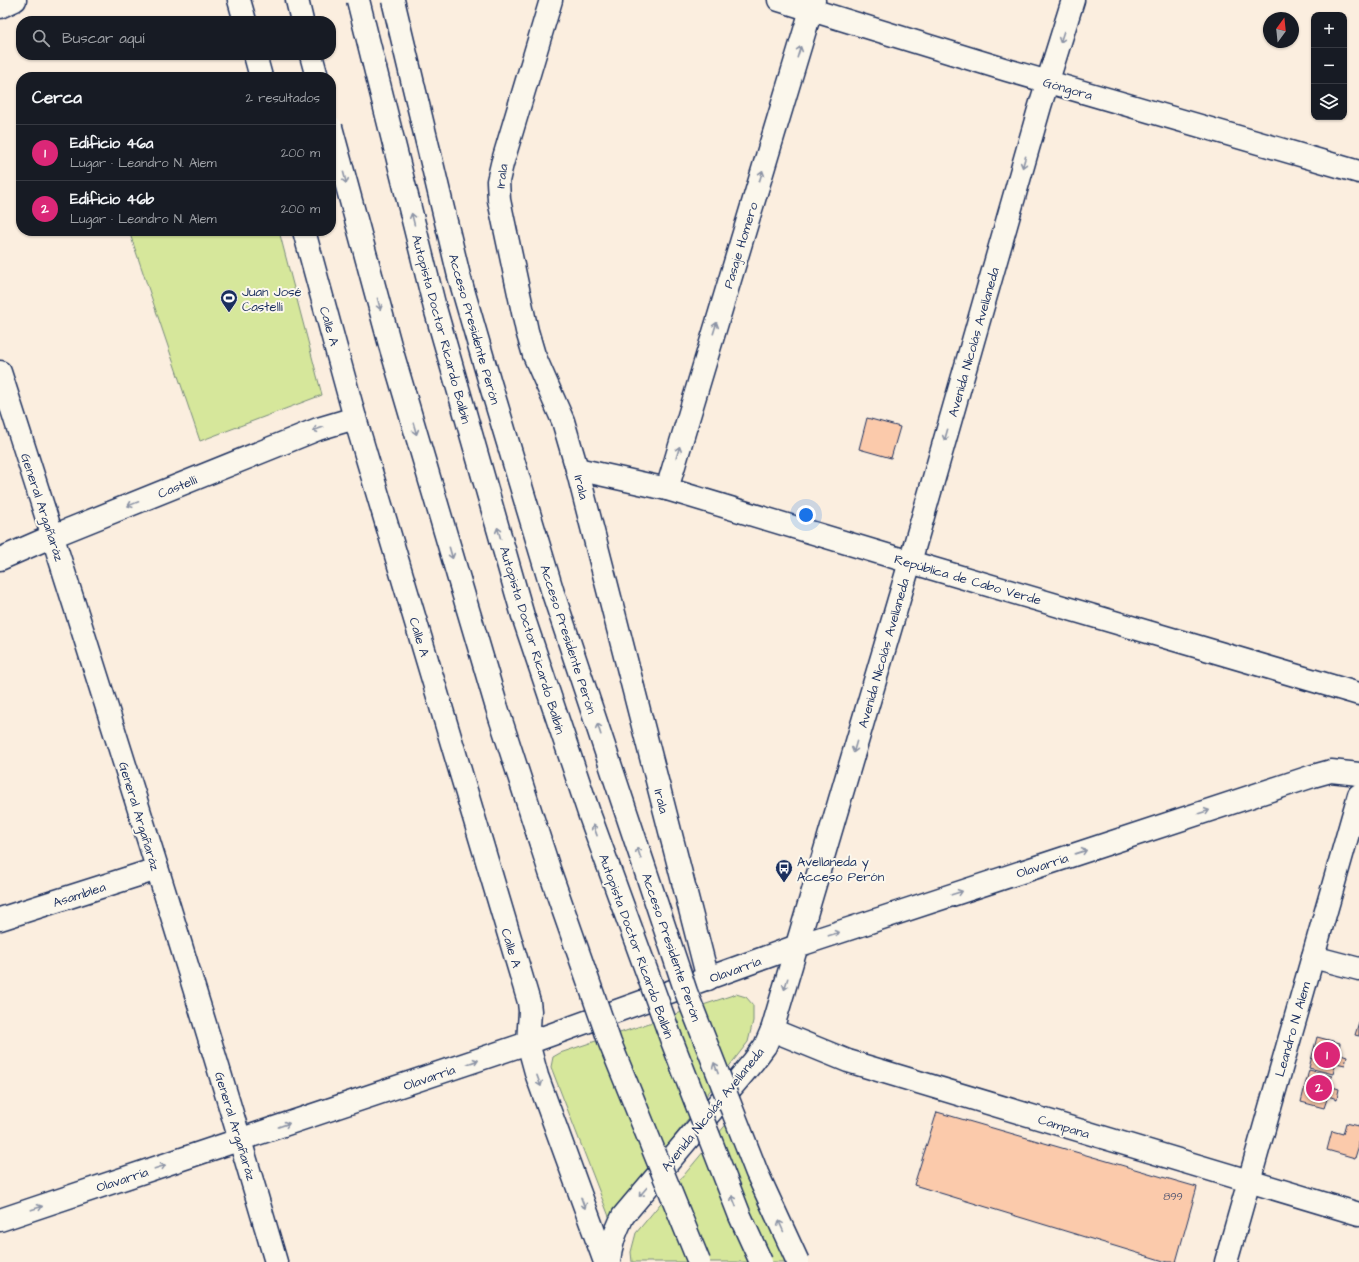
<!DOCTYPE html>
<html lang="es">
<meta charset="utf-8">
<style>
body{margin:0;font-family:"Architects Daughter",sans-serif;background:#242831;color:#f1f3f6}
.controls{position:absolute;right:12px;top:12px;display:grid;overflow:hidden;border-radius:8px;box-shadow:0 1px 3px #0004}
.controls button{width:36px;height:36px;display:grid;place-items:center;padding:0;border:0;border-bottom:1px solid #363941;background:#171b24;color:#f1f3f6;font:20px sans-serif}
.compass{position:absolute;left:1263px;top:12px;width:36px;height:36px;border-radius:50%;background:#171b24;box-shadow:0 1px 3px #0004;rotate:15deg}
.you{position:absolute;left:806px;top:515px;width:14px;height:14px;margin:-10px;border:3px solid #fff;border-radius:50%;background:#1a73e8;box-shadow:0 0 0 6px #1a73e833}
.badge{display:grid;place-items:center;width:26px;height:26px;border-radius:50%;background:#db2777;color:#fff;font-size:13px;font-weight:700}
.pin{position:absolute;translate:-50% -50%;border:2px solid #fff;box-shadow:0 1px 4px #0006}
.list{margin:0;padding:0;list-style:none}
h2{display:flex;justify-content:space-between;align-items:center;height:52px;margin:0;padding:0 16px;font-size:17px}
h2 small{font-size:13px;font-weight:400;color:#9ea1a6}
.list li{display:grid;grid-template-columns:26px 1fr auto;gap:12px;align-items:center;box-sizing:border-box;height:56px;padding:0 16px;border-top:1px solid #363941}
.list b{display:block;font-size:15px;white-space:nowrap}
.list p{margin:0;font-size:13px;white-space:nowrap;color:#9ea1a6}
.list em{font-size:13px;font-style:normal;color:#9ea1a6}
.icon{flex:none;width:22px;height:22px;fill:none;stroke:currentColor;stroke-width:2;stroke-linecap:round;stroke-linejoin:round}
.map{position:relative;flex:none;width:1359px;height:1262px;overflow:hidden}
.search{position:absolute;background:#171b24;box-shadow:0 1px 3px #0004;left:16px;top:16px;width:320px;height:44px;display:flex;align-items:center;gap:10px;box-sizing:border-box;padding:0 14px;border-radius:16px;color:#9ea1a6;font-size:15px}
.panel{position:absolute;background:#171b24;box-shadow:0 1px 3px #0004;left:16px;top:72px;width:320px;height:164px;border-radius:16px}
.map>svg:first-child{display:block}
.green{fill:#d6e79b;stroke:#788b7c}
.building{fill:#fbcaab;stroke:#1b2f5e}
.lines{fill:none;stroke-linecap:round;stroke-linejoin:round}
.minor-casing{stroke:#1b2f5e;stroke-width:25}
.major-casing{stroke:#1b2f5e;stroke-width:25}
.highway-casing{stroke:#1b2f5e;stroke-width:25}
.minor{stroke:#fbf7ec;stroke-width:22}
.major{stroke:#fbf7ec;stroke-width:22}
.highway{stroke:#fbf7ec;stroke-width:22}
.highway-bridge-casing{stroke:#1b2f5e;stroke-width:25;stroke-linecap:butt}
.highway-bridge{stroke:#fbf7ec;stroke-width:22}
.oneway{stroke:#8b93a5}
.labels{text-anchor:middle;stroke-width:4;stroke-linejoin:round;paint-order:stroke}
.number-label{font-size:11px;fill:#535671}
.street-label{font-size:13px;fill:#1b2f5e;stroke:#fbf7ec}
.poi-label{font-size:13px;fill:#1b2f5e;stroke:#fbf7ec;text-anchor:start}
</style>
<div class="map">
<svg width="1359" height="1262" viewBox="0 0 1359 1262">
<rect width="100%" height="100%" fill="#fbeedf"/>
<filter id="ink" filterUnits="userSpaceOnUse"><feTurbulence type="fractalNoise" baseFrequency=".025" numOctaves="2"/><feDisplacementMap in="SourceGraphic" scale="8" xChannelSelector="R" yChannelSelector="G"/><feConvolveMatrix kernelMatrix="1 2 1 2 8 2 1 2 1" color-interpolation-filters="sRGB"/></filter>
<g filter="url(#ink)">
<g class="green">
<polygon points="129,231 279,231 322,395 200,441"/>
<polygon points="736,994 746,997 753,1005 753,1021 748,1042 610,1219 551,1067 553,1057 560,1053"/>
<polygon points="738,1110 807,1262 632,1262 631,1252 636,1233"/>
</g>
<g class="building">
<polygon points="867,418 900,427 891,458 859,449"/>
<polygon points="1359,1022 1359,1036 1355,1035"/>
<polygon points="1317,1037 1340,1043 1338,1053 1347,1056 1345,1065 1336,1063 1333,1074 1309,1068"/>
<polygon points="1309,1070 1332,1076 1329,1086 1339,1089 1337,1099 1328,1096 1324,1108 1301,1102"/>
<polygon points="937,1112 1197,1187 1176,1262 1167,1262 914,1185"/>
<polygon points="1346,1123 1359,1126 1359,1145 1355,1158 1327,1150 1332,1131 1343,1134"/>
</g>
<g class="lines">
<g class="minor-casing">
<g id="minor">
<polyline points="239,0 245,21"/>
<polyline points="551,0 502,164 498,181 499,200 527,331 534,355 563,421 577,469 708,979"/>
<polyline points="779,0 1007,70 1359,172"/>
<polyline points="0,7 15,0"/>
<polyline points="255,55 261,77"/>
<polyline points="304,231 355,418 529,1002 530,1011 528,1043"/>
<path d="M0,372C95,668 189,964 276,1262"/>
<polyline points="577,469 667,489 910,562 1359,694"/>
<polyline points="667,489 814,0"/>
<polyline points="0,559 53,536 318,429 355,418"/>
<polyline points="0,919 157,869"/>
<polyline points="1313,957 1359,969"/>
<polyline points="772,1030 848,1061 1359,1214"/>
<polyline points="0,1220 528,1043 797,946 1313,776 1331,771 1359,774"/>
<polyline points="1226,1262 1359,795"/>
</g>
</g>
<g class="major-casing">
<g id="major">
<polyline points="528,1043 537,1076 605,1262"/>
<path d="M609,1262C610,1245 616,1231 623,1216L753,1062L765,1046L772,1030L910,562L1040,106L1073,0"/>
</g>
</g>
<g class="highway-casing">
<g id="highway">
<polyline points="297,0 302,21"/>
<polyline points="311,55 317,77"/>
</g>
</g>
<use href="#minor" class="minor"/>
<use href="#major" class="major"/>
<use href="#highway" class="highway"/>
<g class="highway-bridge-casing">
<g id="highway-bridge">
<polyline points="358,0 435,308 523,616 590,816 672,1041 740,1216 761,1262"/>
<polyline points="393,0 459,276 490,383 553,593 686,992 757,1173 798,1262"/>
<polyline points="331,127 390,345 497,708 550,872 610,1043 699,1262"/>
</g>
</g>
<use href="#highway-bridge" class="highway-bridge"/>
</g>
<defs><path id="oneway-shaft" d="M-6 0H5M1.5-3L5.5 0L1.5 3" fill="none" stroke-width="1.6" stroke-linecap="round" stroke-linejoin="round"/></defs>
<g class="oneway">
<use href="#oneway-shaft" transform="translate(1062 37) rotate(108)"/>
<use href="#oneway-shaft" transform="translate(799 52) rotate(-73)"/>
<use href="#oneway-shaft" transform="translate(1024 162) rotate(106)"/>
<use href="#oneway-shaft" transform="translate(761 176) rotate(-73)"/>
<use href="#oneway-shaft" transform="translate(345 178) rotate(75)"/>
<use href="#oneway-shaft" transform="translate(413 219) rotate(-104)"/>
<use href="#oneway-shaft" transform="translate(379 304) rotate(75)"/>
<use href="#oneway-shaft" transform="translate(715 328) rotate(-73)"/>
<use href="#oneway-shaft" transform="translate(318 429) rotate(161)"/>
<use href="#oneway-shaft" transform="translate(415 429) rotate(74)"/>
<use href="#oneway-shaft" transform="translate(946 435) rotate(106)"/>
<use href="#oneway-shaft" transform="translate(678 452) rotate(-73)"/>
<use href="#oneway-shaft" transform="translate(133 504) rotate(158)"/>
<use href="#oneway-shaft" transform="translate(499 533) rotate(-106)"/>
<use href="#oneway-shaft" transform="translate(451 553) rotate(74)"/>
<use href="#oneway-shaft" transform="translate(599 729) rotate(-108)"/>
<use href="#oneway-shaft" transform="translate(855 747) rotate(106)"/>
<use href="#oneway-shaft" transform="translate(1204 812) rotate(-18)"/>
<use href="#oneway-shaft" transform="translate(595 830) rotate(-110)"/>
<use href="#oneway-shaft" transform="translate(1081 852) rotate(-18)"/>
<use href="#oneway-shaft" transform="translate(639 853) rotate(-108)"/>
<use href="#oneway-shaft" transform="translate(957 893) rotate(-18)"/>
<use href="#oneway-shaft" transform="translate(834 934) rotate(-18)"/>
<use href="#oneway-shaft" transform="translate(786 984) rotate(107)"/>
<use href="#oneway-shaft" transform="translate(473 1062) rotate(-19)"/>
<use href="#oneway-shaft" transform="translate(716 1068) rotate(-111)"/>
<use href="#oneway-shaft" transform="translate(539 1081) rotate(70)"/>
<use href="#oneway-shaft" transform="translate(284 1125) rotate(-19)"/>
<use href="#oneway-shaft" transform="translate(160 1167) rotate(-18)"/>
<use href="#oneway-shaft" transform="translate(643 1192) rotate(130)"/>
<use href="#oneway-shaft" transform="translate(734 1201) rotate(-111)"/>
<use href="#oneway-shaft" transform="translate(583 1203) rotate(70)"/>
<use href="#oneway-shaft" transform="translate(37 1208) rotate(-18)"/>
<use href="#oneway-shaft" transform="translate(781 1226) rotate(-114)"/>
</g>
</g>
<defs>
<g id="stadium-pin" transform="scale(0.9)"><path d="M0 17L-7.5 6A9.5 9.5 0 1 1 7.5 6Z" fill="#1b2f5e" stroke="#fbf7ec"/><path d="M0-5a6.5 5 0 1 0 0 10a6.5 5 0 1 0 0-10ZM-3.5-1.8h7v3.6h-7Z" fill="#fff"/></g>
<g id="bus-pin" transform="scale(0.9)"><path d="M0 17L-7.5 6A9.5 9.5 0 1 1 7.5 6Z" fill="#1b2f5e" stroke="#fbf7ec"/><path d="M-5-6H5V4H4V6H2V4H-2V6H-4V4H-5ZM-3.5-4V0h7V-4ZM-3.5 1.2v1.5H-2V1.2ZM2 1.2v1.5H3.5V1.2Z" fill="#fff"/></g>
</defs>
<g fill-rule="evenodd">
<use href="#stadium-pin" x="229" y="298"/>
<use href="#bus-pin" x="784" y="868"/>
</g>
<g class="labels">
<g class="number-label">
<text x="1173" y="1200">899</text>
</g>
<g class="street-label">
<text transform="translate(1068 88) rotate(16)" y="5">Góngora</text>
<text transform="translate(501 176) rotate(-83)" y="5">Irala</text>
<text transform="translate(740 245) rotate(-73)" y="5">Pasaje Homero</text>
<text transform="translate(330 326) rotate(74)" y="5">Calle A</text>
<text transform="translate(442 329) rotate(75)" y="5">Autopista Doctor Ricardo Balbín</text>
<text transform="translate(475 329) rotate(74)" y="5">Acceso Presidente Perón</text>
<text transform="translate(973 342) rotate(-74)" y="5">Avenida Nicolás Avellaneda</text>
<text transform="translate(177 486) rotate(-22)" y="5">Castelli</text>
<text transform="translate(582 487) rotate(76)" y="5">Irala</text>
<text transform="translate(43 507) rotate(72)" y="5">General Argañaráz</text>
<text transform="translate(968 579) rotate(16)" y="5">República de Cabo Verde</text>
<text transform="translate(420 637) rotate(73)" y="5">Calle A</text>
<text transform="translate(569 639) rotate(72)" y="5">Acceso Presidente Perón</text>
<text transform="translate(533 640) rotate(73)" y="5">Autopista Doctor Ricardo Balbín</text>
<text transform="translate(883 653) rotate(-74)" y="5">Avenida Nicolás Avellaneda</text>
<text transform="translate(662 801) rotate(76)" y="5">Irala</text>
<text transform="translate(140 816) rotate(73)" y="5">General Argañaráz</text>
<text transform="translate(1042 865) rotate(-18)" y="5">Olavarría</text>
<text transform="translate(79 894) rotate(-18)" y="5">Asamblea</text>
<text transform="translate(637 946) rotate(70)" y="5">Autopista Doctor Ricardo Balbín</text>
<text transform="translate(672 947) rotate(71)" y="5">Acceso Presidente Perón</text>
<text transform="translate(512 948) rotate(73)" y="5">Calle A</text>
<text transform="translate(735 969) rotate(-20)" y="5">Olavarría</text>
<text transform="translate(1292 1029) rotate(-74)" y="5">Leandro N. Alem</text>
<text transform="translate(429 1077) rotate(-19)" y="5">Olavarría</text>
<text transform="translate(712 1109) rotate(-51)" y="5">Avenida Nicolás Avellaneda</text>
<text transform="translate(236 1126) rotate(73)" y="5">General Argañaráz</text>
<text transform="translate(1064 1126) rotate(17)" y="5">Campana</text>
<text transform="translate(122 1179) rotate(-18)" y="5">Olavarría</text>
</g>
<g class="poi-label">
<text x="242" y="296">Juan José<tspan x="242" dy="15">Castelli</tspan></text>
<text x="797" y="866">Avellaneda y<tspan x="797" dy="15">Acceso Perón</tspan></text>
</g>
</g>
</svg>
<div class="controls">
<button>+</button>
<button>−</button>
<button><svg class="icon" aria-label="layers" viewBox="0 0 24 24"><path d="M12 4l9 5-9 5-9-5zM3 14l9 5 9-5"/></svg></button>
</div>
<svg class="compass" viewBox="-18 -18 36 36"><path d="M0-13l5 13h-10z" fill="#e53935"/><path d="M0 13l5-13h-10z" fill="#9ea1a6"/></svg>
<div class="you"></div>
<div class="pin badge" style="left:1327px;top:1055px">1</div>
<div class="pin badge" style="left:1319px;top:1088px">2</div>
<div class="search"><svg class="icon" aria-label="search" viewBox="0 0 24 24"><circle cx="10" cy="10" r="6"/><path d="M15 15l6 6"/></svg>Buscar aquí</div>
<section class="panel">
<h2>Cerca<small>2 resultados</small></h2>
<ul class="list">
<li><span class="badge">1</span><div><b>Edificio 46a</b><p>Lugar · Leandro N. Alem</p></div><em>200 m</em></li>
<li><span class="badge">2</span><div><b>Edificio 46b</b><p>Lugar · Leandro N. Alem</p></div><em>200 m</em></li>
</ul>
</section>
</div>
